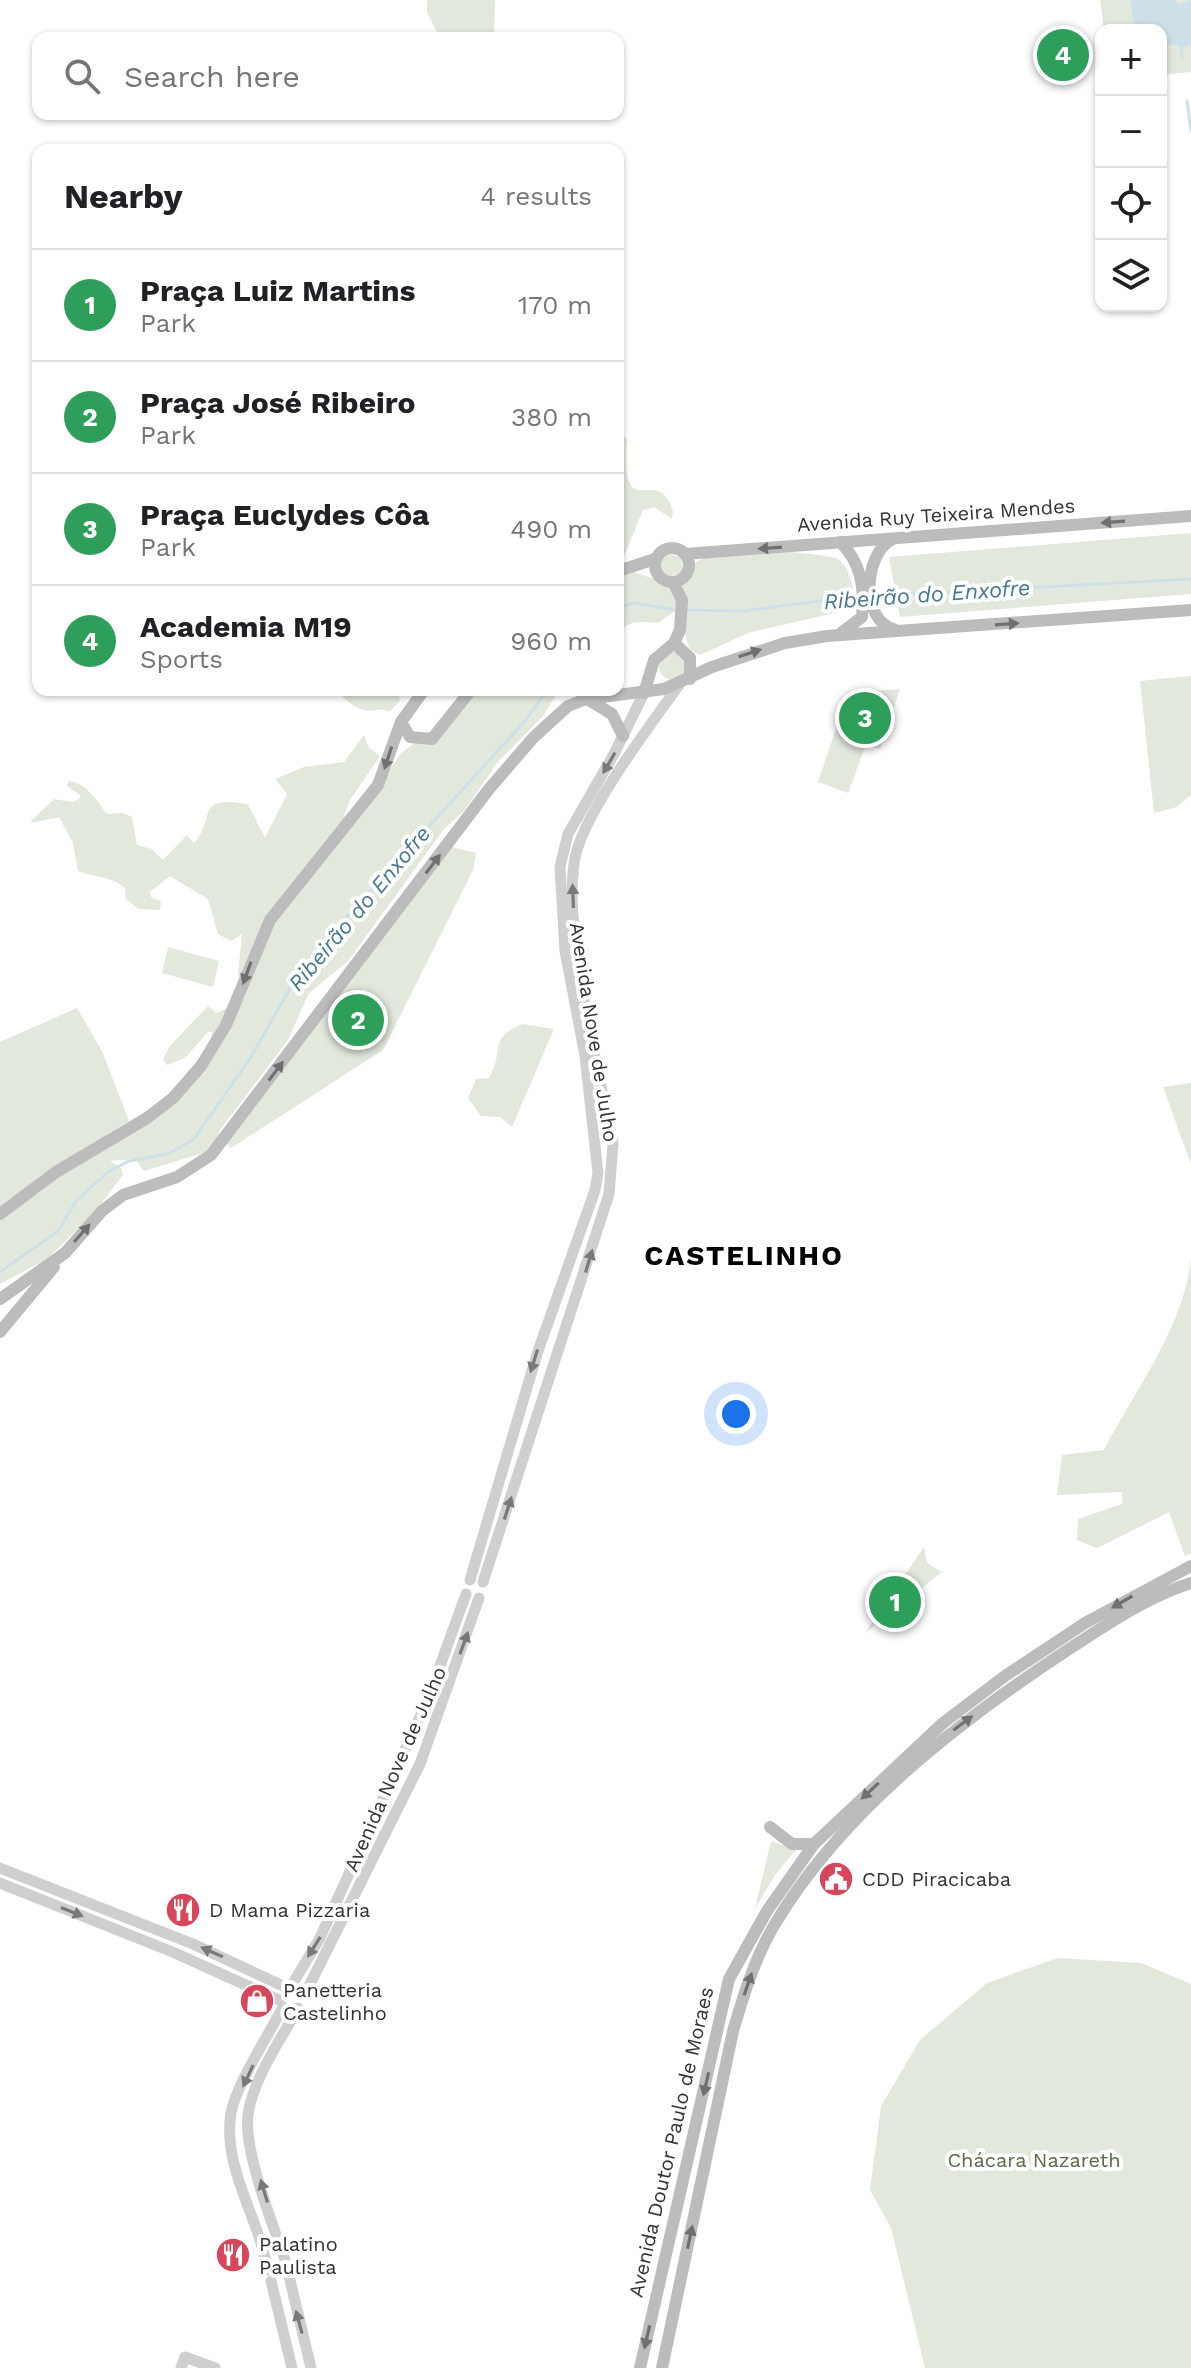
<!DOCTYPE html>
<meta charset="utf-8">
<style>
body{margin:0;font-family:"Work Sans",sans-serif;background:#f2f2f2;color:#202124}
.controls{position:absolute;right:24px;top:24px;display:grid;overflow:hidden;border-radius:16px;box-shadow:0 2px 6px #0004}
.controls button{width:72px;height:72px;display:grid;place-items:center;padding:0;border:0;border-bottom:2px solid #e0e0e0;background:#fff;color:#202124;font:40px sans-serif}
.you{position:absolute;left:736px;top:1414px;width:28px;height:28px;margin:-20px;border:6px solid #fff;border-radius:50%;background:#1a73e8;box-shadow:0 0 0 12px #1a73e833}
.badge{display:grid;place-items:center;width:52px;height:52px;border-radius:50%;background:#2563eb;color:#fff;font-size:26px;font-weight:700}
.pin{position:absolute;translate:-50% -50%;border:4px solid #fff;box-shadow:0 2px 8px #0006}
.list{margin:0;padding:0;list-style:none}
h2{display:flex;justify-content:space-between;align-items:center;height:104px;margin:0;padding:0 32px;font-size:34px}
h2 small{font-size:26px;font-weight:400;color:#757577}
.list li{display:grid;grid-template-columns:52px 1fr auto;gap:24px;align-items:center;box-sizing:border-box;height:112px;padding:0 32px;border-top:2px solid #e0e0e0}
.list b{display:block;font-size:30px;white-space:nowrap}
.list p{margin:0;font-size:26px;white-space:nowrap;color:#757577}
.list em{font-size:26px;font-style:normal;color:#757577}
.icon{flex:none;width:44px;height:44px;fill:none;stroke:currentColor;stroke-width:2;stroke-linecap:round;stroke-linejoin:round}
.map{position:relative;flex:none;width:1191px;height:2368px;overflow:hidden}
.search{position:absolute;background:#fff;box-shadow:0 2px 6px #0004;left:32px;top:32px;width:592px;height:88px;display:flex;align-items:center;gap:20px;box-sizing:border-box;padding:0 28px;border-radius:16px;color:#757577;font-size:30px}
.panel{position:absolute;background:#fff;box-shadow:0 2px 6px #0004;left:32px;top:144px;width:592px;height:552px;border-radius:16px}
.map>svg:first-child{display:block}
.green{fill:#e2e8dc}
.water{fill:#cde0e8}
.lines{fill:none;stroke-linecap:round;stroke-linejoin:round}
.stream{stroke:#cde0e8;stroke-width:3}
.tertiary{stroke:#cfcfcf;stroke-width:11}
.secondary{stroke:#bcbcbc;stroke-width:12}
.oneway{fill:#707070}
.oneway2{fill:#797979}
.labels{text-anchor:middle;stroke-width:8;stroke-linejoin:round;paint-order:stroke}
.street-label{font-size:20px;fill:#323232;stroke:#fff}
.poi-label{font-size:20px;fill:#323232;stroke:#fff;text-anchor:start}
.park-label{font-size:20px;fill:#586a43;stroke:#fff}
.water-label{font-size:22px;font-style:italic;fill:#46778d;stroke:#fff}
.district-label{font-size:28px;font-weight:bold;letter-spacing:2px;fill:#000;stroke:#fff}
</style>
<div class="map">
<svg width="1191" height="2368" viewBox="0 0 1191 2368">
<rect width="100%" height="100%" fill="#fff"/>
<g class="green">
<polygon points="427,0 495,0 494,38 440,38 427,12"/>
<polygon points="1100,0 1191,0 1191,72 1161,75 1161,30 1104,30"/>
<path d="M618,428L627,440C620,530 658,460 673,512L672,519L654,507L643,510L622,561L624,569L676,586L683,573L667,577L659,568L660,559L667,554L681,557L683,572C693,562 713,553 727,549C736,546 832,555 838,559C851,569 853,590 855,605L830,614L748,633L700,655L689,648L678,609L658,623C640,622 628,619 618,635Z"/>
<polygon points="1191,533 1191,594 900,617 889,557"/>
<circle cx="673" cy="666" r="14"/>
<polygon points="1191,676 1191,795 1177,807 1154,813 1140,681"/>
<polygon points="900,689 880,749 866,744 848,793 818,782 848,693"/>
<path d="M336,690H398L400,701L389,712L381,709C360,715 350,704 336,690Z"/>
<path d="M465,690H559L543,716L497,763L464,811L444,829L348,961L309,993L288,1040L220,1130L213,1150L144,1171L135,1159L110,1161L121,1168L123,1175L93,1214L47,1259L0,1284V1042L77,1008L102,1051L129,1121L106,1135L108,1138L164,1110L210,1048L212,1032H208L185,1058L167,1065L163,1059L170,1046L208,1006L216,1013L240,1003L245,996L238,974L242,934L231,941L218,934L208,899L170,876L150,892L151,897L161,902L160,910L139,909L126,899L125,888C110,875 95,878 78,871L73,843L59,817L31,823L32,820L54,799L72,802L79,799L80,795L67,786L68,781C86,782 96,800 107,814L123,813L132,817L137,845L152,849L163,860L187,835L194,843C217,817 193,795 248,804L265,838L287,794L275,779L304,767L344,762L364,735L369,748L380,756L350,800L344,816L349,818L382,782L401,753L428,734Z"/>
<polygon points="452,847 476,853 473,870 383,1050 231,1148 225,1142"/>
<polygon points="168,947 219,961 213,987 162,973"/>
<path d="M522,1024L554,1029L512,1127L500,1117L481,1116L468,1098L476,1079L489,1078C505,1052 487,1039 522,1024Z"/>
<polygon points="1191,1083 1191,1164 1163,1087"/>
<path d="M1191,1259V1553L1185,1556L1169,1512L1097,1548L1077,1540L1078,1519L1122,1504V1492L1057,1495L1062,1455L1104,1450C1136,1388 1183,1329 1191,1259Z"/>
<polygon points="924,1547 927,1563 942,1572 865,1633"/>
<polygon points="771,1841 796,1850 775,1875 755,1909"/>
<polygon points="1057,1958 1141,1963 1191,1984 1191,2368 925,2368 891,2228 870,2190 881,2106 920,2040 987,1983"/>
</g>
<polygon class="water" points="1130,0 1173,0 1180,4 1191,0 1191,44 1187,47 1161,43 1161,30 1140,30 1133,21"/>
<g class="lines">
<g class="stream">
<polyline points="1181,47 1182,57"/>
<polyline points="1187,101 1191,131"/>
<polyline points="874,596 1191,579"/>
<polyline points="618,608 633,603 676,610"/>
<polyline points="683,610 743,611 858,596"/>
<polyline points="0,1272 58,1231 76,1201 108,1172 129,1161 168,1154 194,1139 251,1057 297,976 352,911 525,721 547,690"/>
</g>
<g class="tertiary">
<polyline points="470,1580 537,1354 595,1190 598,1173 585,1056 565,951 560,867 568,834 614,754 644,693"/>
<path d="M483,1582L609,1194L613,1144C600,1075 558,912 577,850C591,803 649,727 679,685"/>
<polyline points="0,1868 193,1944 283,1986"/>
<polyline points="0,1883 175,1953 279,2000"/>
<polyline points="293,1983 319,1940 428,1699 466,1594"/>
<polyline points="305,1994 420,1764 479,1598"/>
<path d="M287,2266C275,2230 243,2151 248,2115C253,2078 281,2040 298,2008"/>
<path d="M268,2270C259,2218 222,2167 231,2113C236,2085 269,2034 283,2007"/>
<polyline points="289,2276 311,2368"/>
<polyline points="271,2281 292,2368"/>
<polyline points="181,2368 185,2357 215,2368"/>
</g>
<g class="secondary">
<path d="M891,540C863,556 861,621 894,629"/>
<path d="M840,542C861,562 865,588 862,617L841,633"/>
<circle cx="672" cy="565" r="17"/>
<polyline points="685,554 1191,516"/>
<polyline points="618,571 655,559"/>
<polyline points="674,643 690,658 690,679"/>
<polyline points="644,693 654,660 674,643 680,630 682,600 673,582"/>
<polyline points="589,700 612,714 623,736"/>
<polyline points="401,722 410,737 432,739 471,690"/>
<polyline points="0,1214 56,1172 147,1118 173,1098 201,1066 226,1025 270,920 378,785 401,722 424,690"/>
<polyline points="0,1299 65,1253 102,1211 123,1195 177,1177 211,1155 489,789 533,738 568,706 586,699 664,689 712,667 785,643 827,636 1191,610"/>
<polyline points="0,1332 54,1267"/>
<polyline points="770,1827 792,1844 814,1844"/>
<polyline points="640,2368 729,1979 767,1911 814,1844 943,1723 1005,1676 1085,1623 1191,1566"/>
<path d="M662,2368L733,2031C744,1994 755,1957 775,1924C842,1811 961,1720 1069,1649C1108,1624 1147,1597 1191,1583"/>
</g>
</g>
<defs><path id="oneway-solid" d="M-6-.8H1V-3.2L6.5 0L1 3.2V.8H-6Z" transform="scale(2)"/></defs>
<g class="oneway">
<use href="#oneway-solid" transform="translate(1113 522) rotate(176)"/>
<use href="#oneway-solid" transform="translate(770 548) rotate(176)"/>
<use href="#oneway-solid" transform="translate(1007 624) rotate(-4)"/>
<use href="#oneway-solid" transform="translate(750 653) rotate(-18)"/>
<use href="#oneway-solid" transform="translate(388 758) rotate(108)"/>
<use href="#oneway-solid" transform="translate(433 864) rotate(-53)"/>
<use href="#oneway-solid" transform="translate(247 973) rotate(110)"/>
<use href="#oneway-solid" transform="translate(276 1071) rotate(-53)"/>
<use href="#oneway-solid" transform="translate(82 1233) rotate(-49)"/>
<use href="#oneway-solid" transform="translate(1122 1602) rotate(150)"/>
<use href="#oneway-solid" transform="translate(963 1723) rotate(-37)"/>
<use href="#oneway-solid" transform="translate(870 1791) rotate(137)"/>
<use href="#oneway-solid" transform="translate(748 1984) rotate(-71)"/>
<use href="#oneway-solid" transform="translate(706 2084) rotate(103)"/>
<use href="#oneway-solid" transform="translate(690 2237) rotate(-78)"/>
<use href="#oneway-solid" transform="translate(647 2337) rotate(103)"/>
</g>
<g class="oneway2">
<use href="#oneway-solid" transform="translate(609 763) rotate(120)"/>
<use href="#oneway-solid" transform="translate(573 896) rotate(-92)"/>
<use href="#oneway-solid" transform="translate(589 1261) rotate(-73)"/>
<use href="#oneway-solid" transform="translate(534 1361) rotate(107)"/>
<use href="#oneway-solid" transform="translate(508 1508) rotate(-72)"/>
<use href="#oneway-solid" transform="translate(464 1643) rotate(-70)"/>
<use href="#oneway-solid" transform="translate(72 1912) rotate(22)"/>
<use href="#oneway-solid" transform="translate(314 1947) rotate(122)"/>
<use href="#oneway-solid" transform="translate(212 1952) rotate(-156)"/>
<use href="#oneway-solid" transform="translate(248 2076) rotate(115)"/>
<use href="#oneway-solid" transform="translate(264 2191) rotate(-107)"/>
<use href="#oneway-solid" transform="translate(299 2322) rotate(-105)"/>
</g>
<defs>
<g id="civic-disc" transform="scale(1.8)"><circle r="9.5" fill="#d6475c" stroke="#fff"/><path d="M-.6-6.5H3V-4.5H.6V-3L4-1V1h2V6H-6V1h2V-1L-.6-3ZM-1.2 2.5V6h2.4V2.5Z" fill="#fff"/></g>
<g id="restaurant-disc" transform="scale(1.8)"><circle r="9.5" fill="#d6475c" stroke="#fff"/><path d="M-5-6h1v4h1v-4h1v4h1v-4h1v5L-1.5 .5V6h-2V.5L-5-1ZM5-6V6H3V1.5H1.5Q1.5-4 5-6Z" fill="#fff"/></g>
<g id="shop-disc" transform="scale(1.8)"><circle r="9.5" fill="#d6475c" stroke="#fff"/><path d="M-5-2.5h2.3a2.7 3.5 0 0 1 5.4 0H5L5.5 6h-11ZM-1.5-2.5h3a1.5 2.3 0 0 0-3 0Z" fill="#fff"/></g>
</defs>
<g fill-rule="evenodd">
<use href="#civic-disc" x="836" y="1879"/>
<use href="#restaurant-disc" x="183" y="1910"/>
<use href="#shop-disc" x="257" y="2001"/>
<use href="#restaurant-disc" x="233" y="2255"/>
</g>
<g class="labels">
<g class="street-label">
<text transform="translate(936 515) rotate(-4)" y="7">Avenida Ruy Teixeira Mendes</text>
<text transform="translate(594 1032) rotate(81)" y="7">Avenida Nove de Julho</text>
<text transform="translate(395 1769) rotate(-66)" y="7">Avenida Nove de Julho</text>
<text transform="translate(671 2142) rotate(-77)" y="7">Avenida Doutor Paulo de Moraes</text>
</g>
<g class="poi-label">
<text x="862" y="1886">CDD Piracicaba</text>
<text x="209" y="1917">D Mama Pizzaria</text>
<text x="283" y="1997">Panetteria<tspan x="283" dy="23">Castelinho</tspan></text>
<text x="259" y="2251">Palatino<tspan x="259" dy="23">Paulista</tspan></text>
</g>
<g class="park-label">
<text x="1034" y="2167">Chácara Nazareth</text>
</g>
<g class="water-label">
<text transform="translate(927 594) rotate(-4)" y="8">Ribeirão do Enxofre</text>
<text transform="translate(359 908) rotate(-50)" y="8">Ribeirão do Enxofre</text>
</g>
<g class="district-label">
<text x="744" y="1265">CASTELINHO</text>
</g>
</g>
</svg>
<div class="controls">
<button>+</button>
<button>−</button>
<button><svg class="icon" aria-label="locate" viewBox="0 0 24 24"><circle cx="12" cy="12" r="6"/><path d="M12 2v4M12 18v4M2 12h4M18 12h4"/></svg></button>
<button><svg class="icon" aria-label="layers" viewBox="0 0 24 24"><path d="M12 4l9 5-9 5-9-5zM3 14l9 5 9-5"/></svg></button>
</div>
<div class="you"></div>
<div class="pin badge" style="left:895px;top:1602px;background:#2e9e5b">1</div>
<div class="pin badge" style="left:358px;top:1020px;background:#2e9e5b">2</div>
<div class="pin badge" style="left:865px;top:718px;background:#2e9e5b">3</div>
<div class="pin badge" style="left:1063px;top:55px;background:#2e9e5b">4</div>
<div class="search"><svg class="icon" aria-label="search" viewBox="0 0 24 24"><circle cx="10" cy="10" r="6"/><path d="M15 15l6 6"/></svg>Search here</div>
<section class="panel">
<h2>Nearby<small>4 results</small></h2>
<ul class="list">
<li><span class="badge" style="background:#2e9e5b">1</span><div><b>Praça Luiz Martins</b><p>Park</p></div><em>170 m</em></li>
<li><span class="badge" style="background:#2e9e5b">2</span><div><b>Praça José Ribeiro</b><p>Park</p></div><em>380 m</em></li>
<li><span class="badge" style="background:#2e9e5b">3</span><div><b>Praça Euclydes Côa</b><p>Park</p></div><em>490 m</em></li>
<li><span class="badge" style="background:#2e9e5b">4</span><div><b>Academia M19</b><p>Sports</p></div><em>960 m</em></li>
</ul>
</section>
</div>
